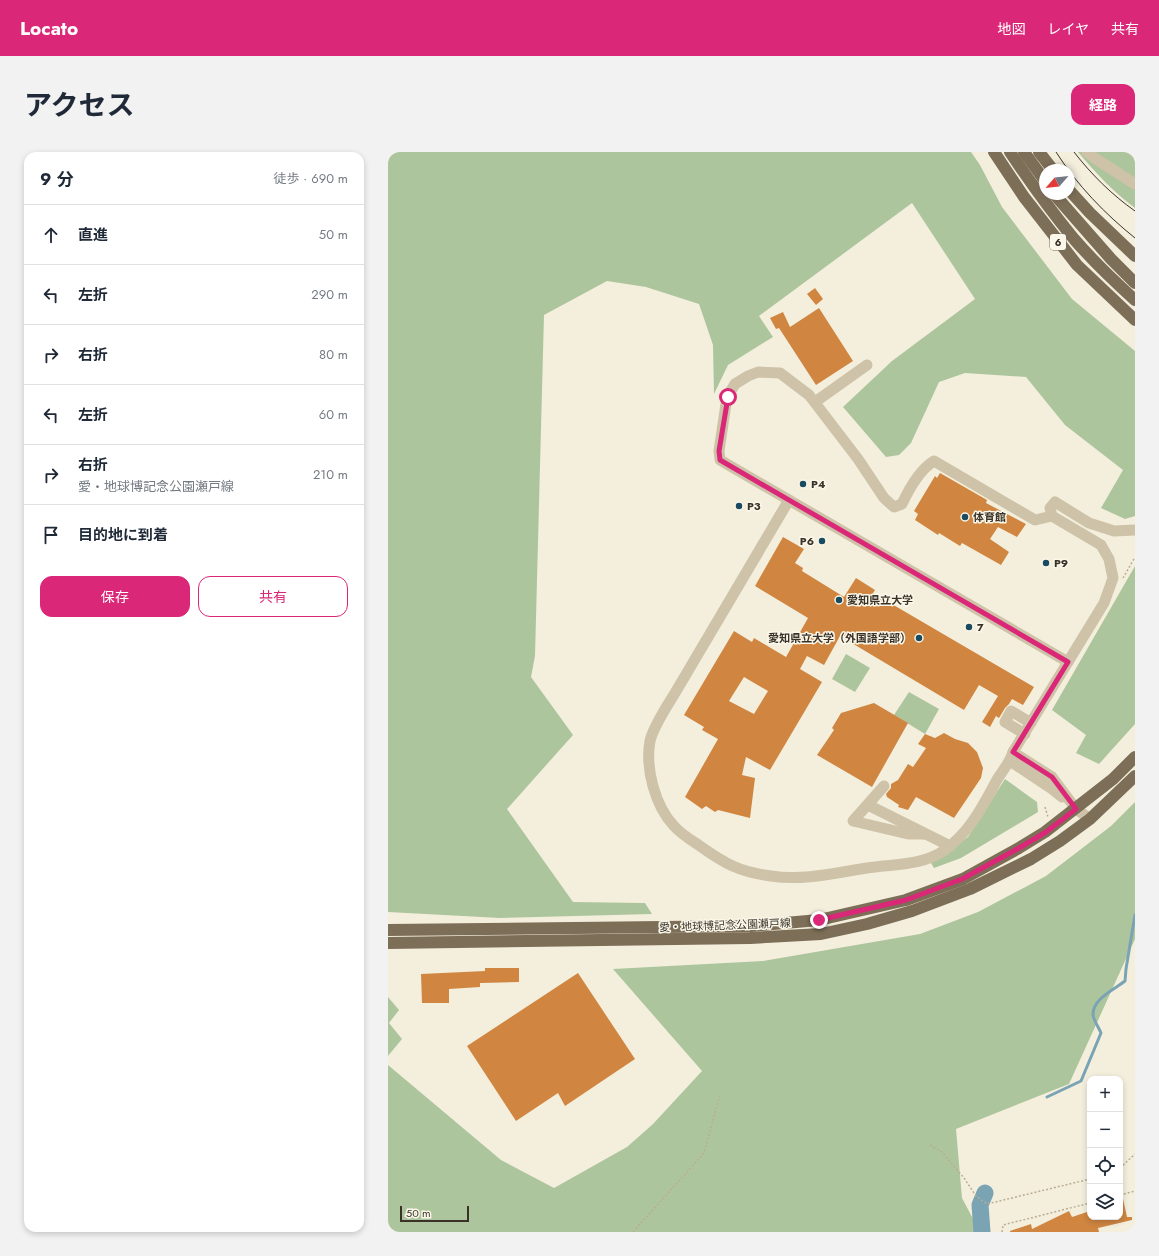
<!DOCTYPE html>
<html lang="ja">
<meta charset="utf-8">
<style>
body{margin:0;font-family:Jost,"Noto Sans JP",sans-serif;background:#f2f2f3;color:#1f2937}
.controls{position:absolute;right:12px;bottom:12px;display:grid;overflow:hidden;border-radius:8px;box-shadow:0 2px 6px #0003}
.controls button{width:36px;height:36px;display:grid;place-items:center;padding:0;border:0;border-bottom:1px solid #e0e1e3;background:#fff;color:#1f2937;font:20px sans-serif}
.compass{position:absolute;left:651px;top:12px;width:36px;height:36px;border-radius:50%;background:#fff;box-shadow:0 2px 6px #0003;rotate:242deg}
.scale{position:absolute;left:12px;bottom:10px;width:69px;box-sizing:border-box;padding-left:4px;border:2px solid #3a3229;border-top:0;font-size:11px;line-height:14px;white-space:nowrap;color:#3a3229;-webkit-text-stroke:3px #fbf8ea;paint-order:stroke}
.stop{position:absolute;width:12px;height:12px;margin:-9px;border:3px solid #db2777;border-radius:50%;background:#fff}
.stop.end{background:#db2777;border-color:#fff;box-shadow:0 1px 4px #0008}
.list{margin:0;padding:0;list-style:none}
h2{display:flex;justify-content:space-between;align-items:center;height:52px;margin:0;padding:0 16px;font-size:17px}
h2 small{font-size:13px;font-weight:400;color:#747a83}
.list li{display:grid;grid-template-columns:26px 1fr auto;gap:12px;align-items:center;box-sizing:border-box;height:60px;padding:0 16px;border-top:1px solid #e0e1e3}
.list b{display:block;font-size:15px;white-space:nowrap}
.list p{margin:0;font-size:13px;white-space:nowrap;color:#747a83}
.list em{font-size:13px;font-style:normal;color:#747a83}
.actions{display:flex;gap:8px;padding:12px 16px}
.actions a{flex:1;padding:9px 0;border:1px solid #db2777;border-radius:12px;text-align:center;font-size:14px;color:#db2777}
.actions .main{background:#db2777;color:#fff}
.icon{flex:none;width:22px;height:22px;fill:none;stroke:currentColor;stroke-width:2;stroke-linecap:round;stroke-linejoin:round}
.map{position:relative;flex:none;width:747px;height:1080px;overflow:hidden;border-radius:12px}
header{display:flex;align-items:center;gap:24px;box-sizing:border-box;height:56px;padding:0 20px;background:#db2777;color:#fff}
header strong{font-size:19px}
nav{display:flex;gap:22px;margin-inline-start:auto;font-size:14px}
.intro{display:flex;align-items:center;justify-content:space-between;box-sizing:border-box;height:96px;padding:0 24px}
h1{margin:0;font-size:28px}
.button{padding:10px 18px;border-radius:12px;background:#db2777;color:#fff;font-size:14px;font-weight:700}
main{display:flex;gap:24px;padding:0 24px}
aside{flex:1;background:#fff;border-radius:12px;box-shadow:0 2px 6px #0003}
.map>svg:first-child{display:block}
.green{fill:#adc59c}
.lines{fill:none;stroke-linecap:round;stroke-linejoin:round}
.stream{stroke:#7aa3b4;stroke-width:3}
.river{stroke:#7aa3b4;stroke-width:17}
.building{fill:#d08640;fill-rule:evenodd}
.path{stroke:#baad92;stroke-width:1.5;stroke-dasharray:2 2;stroke-linecap:butt}
.minor{stroke:#cec3a8;stroke-width:11}
.major{stroke:#7d6e58;stroke-width:12}
.tram{stroke:#3a3229;stroke-width:1}
.route{stroke:#db2777;stroke-width:5}
.poi-dot{fill:#1a4a60;stroke:#fbf8ea;stroke-width:1.5}
.labels{text-anchor:middle;stroke-width:3;stroke-linejoin:round;paint-order:stroke}
.shield{fill:#fbf8ea;stroke:#746d63;stroke-width:1}
.shield-label{font-size:10px;font-weight:bold;fill:#3a3229}
.poi-label{font-size:11px;font-weight:bold;fill:#3a3229;stroke:#fbf8ea;text-anchor:start}
.street-label{font-size:11px;fill:#3a3229;stroke:#fbf8ea}
</style>
<header>
<strong>Locato</strong>
<nav><a>地図</a><a>レイヤ</a><a>共有</a></nav>
</header>
<div class="intro"><h1>アクセス</h1><a class="button">経路</a></div>
<main>
<aside>
<h2>9 分<small>徒歩 · 690 m</small></h2>
<ul class="list">
<li><svg class="icon" aria-label="ahead" viewBox="0 0 24 24"><path d="M12 20V5M6 11l6-6 6 6"/></svg><div><b>直進</b></div><em>50 m</em></li>
<li><svg class="icon" aria-label="left" viewBox="0 0 24 24"><path d="M17 20v-9H6M10 6l-5 5 5 5"/></svg><div><b>左折</b></div><em>290 m</em></li>
<li><svg class="icon" aria-label="right" viewBox="0 0 24 24"><path d="M7 20v-9h11M14 6l5 5-5 5"/></svg><div><b>右折</b></div><em>80 m</em></li>
<li><svg class="icon" aria-label="left" viewBox="0 0 24 24"><path d="M17 20v-9H6M10 6l-5 5 5 5"/></svg><div><b>左折</b></div><em>60 m</em></li>
<li><svg class="icon" aria-label="right" viewBox="0 0 24 24"><path d="M7 20v-9h11M14 6l5 5-5 5"/></svg><div><b>右折</b><p>愛・地球博記念公園瀬戸線</p></div><em>210 m</em></li>
<li><svg class="icon" aria-label="arrive" viewBox="0 0 24 24"><path d="M6 21V4h12l-3 4 3 4H6"/></svg><div><b>目的地に到着</b></div></li>
</ul>
<div class="actions"><a class="main">保存</a><a>共有</a></div>
</aside>
<div class="map">
<svg width="747" height="1080" viewBox="0 0 747 1080">
<rect width="100%" height="100%" fill="#f4efdd"/>
<g class="green">
<polygon points="0,0 583,0 592,13 614,55 684,147 747,199 747,364 737,367 713,356 735,318 677,273 638,225 577,221 551,230 523,291 511,303 498,305 455,255 504,209 587,147 524,51 371,164 385,185 340,213 326,242 325,193 311,152 258,135 219,129 156,163 147,504 143,525 185,583 119,657 185,750 257,751 264,762 112,766 0,760"/>
<path d="M690,0H747V56C725,40 707,20 690,0Z"/>
<polygon points="747,414 747,572 711,612 688,601 698,583 664,558"/>
<polygon points="458,502 482,516 467,540 444,527"/>
<polygon points="521,540 551,557 537,582 506,563"/>
<polygon points="617,627 649,650 650,660 573,706 546,716 543,711 580,685"/>
<polygon points="747,650 747,787 681,932 568,977 574,1046 592,1080 0,1080 0,913 113,1008 166,1036 239,995 265,972 314,919 225,817 375,809 532,782 590,760 658,724 723,674"/>
<polygon points="0,845 11,858 1,871 14,887 0,904"/>
</g>
<g class="lines">
<path class="stream" d="M659,945L693,929L713,881C711,876 706,869 705,863C704,847 727,837 737,829L738,817L747,763"/>
<polyline class="river" points="594,1080 592,1053 597,1041"/>
</g>
<g class="building">
<polygon points="427,136 435,147 428,153 419,142"/>
<polygon points="431,156 465,209 428,233 391,176 388,177 382,166 395,160 402,175"/>
<polygon points="552,321 599,348 598,351 638,372 629,385 610,375 602,387 621,400 613,413 574,391 572,394 551,381 550,383 527,368 530,362 526,359 547,324 549,326"/>
<path d="M395,385L416,397L407,411L415,416L414,419L456,445L468,426L487,438L485,441L646,535L635,553L624,547L621,552L617,556L611,566L608,564L602,575L594,570L610,544L591,533L576,558L452,484L436,513L419,504L412,517L434,530L382,618L358,605L354,623L367,626L362,666L330,658L327,660L318,654L314,657L297,645L330,587L314,578L316,575L296,563L346,479L364,490L366,486L398,505L420,466L367,434ZM356,525L380,539L366,562L341,549Z"/>
<polygon points="486,551 520,571 484,635 429,603 446,578 444,576 453,561"/>
<polygon points="556,581 567,587 580,591 589,600 595,616 593,626 566,666 528,645 520,658 510,655 511,653 499,645 498,642 503,636 503,632 510,628 520,612 525,615 538,596 530,592 537,582 547,586"/>
<polygon points="97,816 131,816 131,830 92,831 92,835 61,837 61,851 34,851 33,822 97,819"/>
<polygon points="190,821 247,907 177,954 170,941 128,969 79,894"/>
<polygon points="735,1047 739,1065 744,1065 744,1068 710,1076 711,1080 622,1080 622,1079 643,1072 644,1077 681,1059 684,1065 702,1059 702,1065 732,1065 732,1048"/>
</g>
<g class="lines">
<g class="path">
<polyline points="735,426 747,405"/>
<polyline points="657,655 660,665"/>
<polyline points="542,993 554,1000 576,1026 588,1044 599,1052 702,1027"/>
<polyline points="732,1016 747,1002"/>
<polyline points="732,1043 747,1039"/>
<polyline points="245,1080 316,1001 332,943"/>
<polyline points="614,1080 615,1073 702,1051"/>
</g>
<g class="minor">
<polyline points="699,0 708,7 747,32"/>
<polyline points="427,250 479,213"/>
<path d="M401,348L287,541C279,554 265,575 262,589C257,616 267,654 286,674C293,682 303,688 312,694C337,712 352,720 383,724C415,729 447,721 479,716C505,712 534,714 557,698C583,679 595,653 610,626C616,617 622,610 625,600L716,451L725,426L721,407L713,393L664,364L662,356L667,350L701,371L726,379L747,378"/>
<path d="M664,364L647,368L546,309C531,318 521,337 514,352L506,355L496,346L470,307L421,243L392,221L370,220L360,224L347,232L339,245L331,299L332,308L680,510"/>
<polyline points="637,582 617,570 623,559 643,571"/>
<polyline points="625,600 664,625 688,657 702,667"/>
<polyline points="622,609 664,637 674,645"/>
<polyline points="496,634 465,669 520,682 537,682"/>
<polyline points="480,653 562,694"/>
</g>
<g class="major">
<polyline points="606,0 636,45 689,113 747,168"/>
<path d="M622,0C642,30 663,59 686,87C705,109 726,129 747,148"/>
<polyline points="636,0 657,29"/>
<polyline points="651,0 665,18"/>
<polyline points="681,38 702,61 747,104"/>
<polyline points="666,42 723,107 747,131"/>
<polyline points="0,778 363,774 431,768 518,748 575,727 631,696 657,680 725,627 747,605"/>
<polyline points="0,791 362,786 433,782 479,772 524,759 582,737 643,707 672,689 702,667 747,624"/>
</g>
<g class="tram">
<path d="M668,0C689,33 717,62 747,86"/>
<path d="M686,0C703,22 724,43 747,59"/>
</g>
</g>
<g class="lines">
<polyline class="route" points="340,245 331,299 332,308 680,510 625,600 664,625 688,657 658,680 631,696 574,727 518,748 431,768"/>
</g>
<g class="poi-dot">
<circle cx="415" cy="332" r="4"/>
<circle cx="351" cy="354" r="4"/>
<circle cx="577" cy="365" r="4"/>
<circle cx="434" cy="389" r="4"/>
<circle cx="658" cy="411" r="4"/>
<circle cx="451" cy="448" r="4"/>
<circle cx="581" cy="475" r="4"/>
<circle cx="531" cy="486" r="4"/>
</g>
<g class="labels">
<rect class="shield" x="662" y="82" width="16" height="16" rx="3"/>
<g class="shield-label">
<text x="670" y="94">6</text>
</g>
<g class="poi-label">
<text x="423" y="336">P4</text>
<text x="359" y="358">P3</text>
<text x="585" y="369">体育館</text>
<text x="426" y="393" text-anchor="end">P6</text>
<text x="666" y="415">P9</text>
<text x="459" y="452">愛知県立大学</text>
<text x="589" y="479">7</text>
<text x="523" y="490" text-anchor="end">愛知県立大学（外国語学部）</text>
</g>
<g class="street-label">
<text transform="translate(337 773) rotate(-2)" y="4">愛・地球博記念公園瀬戸線</text>
</g>
</g>
</svg>
<div class="controls">
<button>+</button>
<button>−</button>
<button><svg class="icon" aria-label="locate" viewBox="0 0 24 24"><circle cx="12" cy="12" r="6"/><path d="M12 2v4M12 18v4M2 12h4M18 12h4"/></svg></button>
<button><svg class="icon" aria-label="layers" viewBox="0 0 24 24"><path d="M12 4l9 5-9 5-9-5zM3 14l9 5 9-5"/></svg></button>
</div>
<svg class="compass" viewBox="-18 -18 36 36"><path d="M0-13l5 13h-10z" fill="#e53935"/><path d="M0 13l5-13h-10z" fill="#747a83"/></svg>
<div class="scale">50 m</div>
<div class="stop" style="left:340px;top:245px"></div>
<div class="stop end" style="left:431px;top:768px"></div>
</div>
</main>
